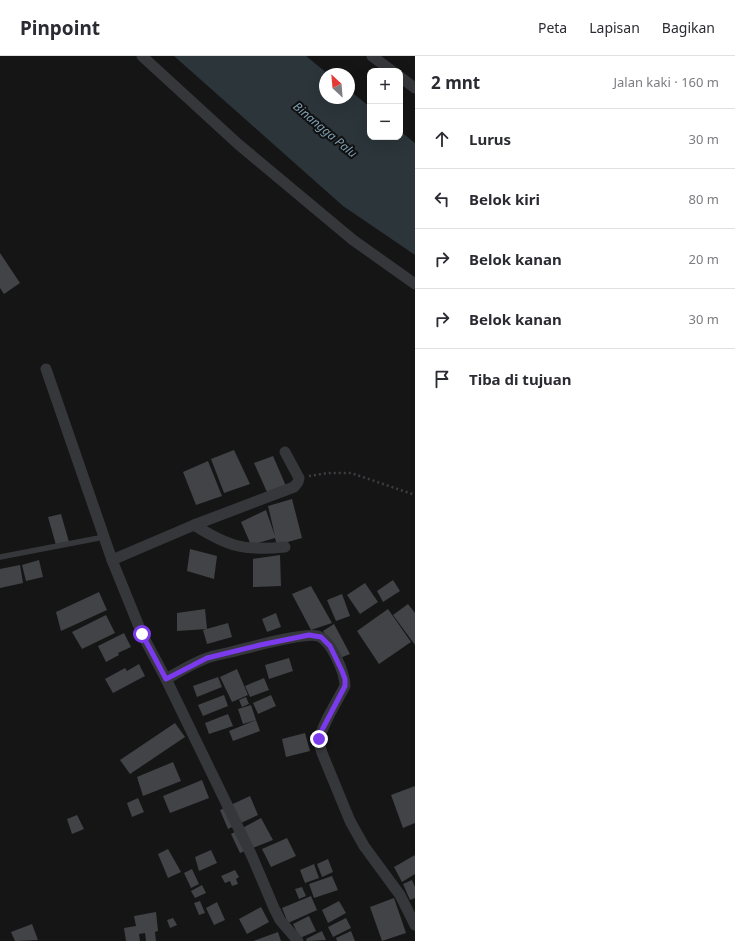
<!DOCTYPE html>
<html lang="id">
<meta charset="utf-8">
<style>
body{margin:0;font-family:"Noto Sans",sans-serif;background:#f7f7f7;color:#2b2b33}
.controls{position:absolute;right:12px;top:12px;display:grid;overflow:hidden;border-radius:8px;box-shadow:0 4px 16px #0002}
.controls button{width:36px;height:36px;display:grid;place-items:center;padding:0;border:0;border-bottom:1px solid #e1e1e2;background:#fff;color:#2b2b33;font:20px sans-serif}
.compass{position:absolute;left:319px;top:12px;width:36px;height:36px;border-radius:50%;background:#fff;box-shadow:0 4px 16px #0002;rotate:334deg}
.stop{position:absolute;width:12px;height:12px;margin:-9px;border:3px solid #7c3aed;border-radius:50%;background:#fff}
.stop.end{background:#7c3aed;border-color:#fff;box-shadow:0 1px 4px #0008}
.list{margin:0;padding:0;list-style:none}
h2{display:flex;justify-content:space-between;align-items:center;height:52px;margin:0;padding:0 16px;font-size:17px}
h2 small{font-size:13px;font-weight:400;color:#7c7c81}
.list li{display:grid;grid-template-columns:26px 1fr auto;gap:12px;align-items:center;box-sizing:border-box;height:60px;padding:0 16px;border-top:1px solid #e1e1e2}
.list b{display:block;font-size:15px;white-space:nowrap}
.list em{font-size:13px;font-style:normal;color:#7c7c81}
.icon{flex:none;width:22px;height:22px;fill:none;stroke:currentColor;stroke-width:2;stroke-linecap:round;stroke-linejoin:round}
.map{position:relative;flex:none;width:415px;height:885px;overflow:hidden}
header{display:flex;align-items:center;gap:24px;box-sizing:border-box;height:56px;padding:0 20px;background:#fff;border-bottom:1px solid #e1e1e2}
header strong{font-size:19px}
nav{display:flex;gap:22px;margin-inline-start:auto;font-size:14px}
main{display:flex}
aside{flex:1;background:#fff}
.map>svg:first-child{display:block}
.water{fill:#2b353a}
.building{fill:#414346}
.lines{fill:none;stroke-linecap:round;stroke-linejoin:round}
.path{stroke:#3c3e42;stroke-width:2.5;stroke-dasharray:2 3;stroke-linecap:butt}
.service{stroke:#36373b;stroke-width:5.5}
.minor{stroke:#36373b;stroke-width:11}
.route{stroke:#7c3aed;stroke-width:5}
.labels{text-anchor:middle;stroke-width:4;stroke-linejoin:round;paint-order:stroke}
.water-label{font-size:12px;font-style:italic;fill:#7f9fb0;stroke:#101011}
</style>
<header>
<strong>Pinpoint</strong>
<nav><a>Peta</a><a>Lapisan</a><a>Bagikan</a></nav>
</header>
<main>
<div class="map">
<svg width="415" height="885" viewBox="0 0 415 885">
<rect width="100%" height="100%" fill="#151516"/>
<polygon class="water" points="174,0 306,0 328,18 325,18 325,42 349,42 349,34 370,51 370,81 400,81 400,75 415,87 415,199 343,150"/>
<g class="building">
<polygon points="0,197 20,227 4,238 0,232"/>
<polygon points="234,394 250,428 224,437 211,403"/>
<polygon points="273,400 286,430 267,436 254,407"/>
<polygon points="208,405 222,440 196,449 183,416"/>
<polygon points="292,443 302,482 277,489 275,482 251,489 241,466 266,454 275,480 268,450"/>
<polygon points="61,458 69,486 56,489 48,461"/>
<polygon points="190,493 217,500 214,523 187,515"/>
<polygon points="280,499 281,530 253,531 253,503"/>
<polygon points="39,504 43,521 26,525 22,509"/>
<polygon points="20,509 23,527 0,532 0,513"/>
<polygon points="393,524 400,535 383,546 377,535"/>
<polygon points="365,527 378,546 360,558 347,539"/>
<polygon points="311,530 332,567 311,574 292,538"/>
<polygon points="99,536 107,554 61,575 56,556"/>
<polygon points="342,538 350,560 336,565 327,544"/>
<polygon points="408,548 415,557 415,589 393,559"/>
<polygon points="205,553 207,573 177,575 177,557"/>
<polygon points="388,553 411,586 379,608 357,575"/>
<polygon points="276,557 281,571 267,576 262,563"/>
<polygon points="106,559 115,577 82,593 72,576"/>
<polygon points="228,567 232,581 207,588 203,574"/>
<polygon points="334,568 350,598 340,602 323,575"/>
<polygon points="124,577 131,591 118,597 119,599 106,606 98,590"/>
<polygon points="289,602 293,615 269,623 265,609"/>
<polygon points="139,608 145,620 113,637 105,623 125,612 127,615"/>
<polygon points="237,613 248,639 232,646 220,621"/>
<polygon points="218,621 222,631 197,641 193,630"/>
<polygon points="264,622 269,634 250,641 245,630"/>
<polygon points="224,639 228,650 203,660 198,649"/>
<polygon points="271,639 276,650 258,658 253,647"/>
<polygon points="246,641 249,648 242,651 239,644"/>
<polygon points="251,649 256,664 243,668 238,653"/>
<polygon points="228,658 233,670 209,678 205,667"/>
<polygon points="256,664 260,675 233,685 229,675"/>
<polygon points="175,667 185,681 130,718 120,704"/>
<polygon points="305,677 310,695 286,701 282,683"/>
<polygon points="173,706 181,725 143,740 137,721"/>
<polygon points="202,724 209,742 170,757 163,740"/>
<polygon points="415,730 415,767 403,772 391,739"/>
<polygon points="250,740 258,759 228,773 220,754"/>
<polygon points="138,742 144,756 132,761 127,747"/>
<polygon points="77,759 84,773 72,778 67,763"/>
<polygon points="261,762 273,784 240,797 231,778"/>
<polygon points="287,782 296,800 271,811 262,793"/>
<polygon points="168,793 181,816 168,822 158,798"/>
<polygon points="211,794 217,807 199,815 195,801"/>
<polygon points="415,799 415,818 402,826 394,811"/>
<polygon points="328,803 333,816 322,821 317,808"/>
<polygon points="314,808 319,822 305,827 300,814"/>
<polygon points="192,813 199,828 191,832 184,817"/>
<polygon points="235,814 239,821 236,823 238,828 232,830 230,825 225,827 221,820"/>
<polygon points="332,820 338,834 314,842 309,828"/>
<polygon points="412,824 415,831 415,842 410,844 403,828"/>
<polygon points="202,829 206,837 195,842 191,835"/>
<polygon points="302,831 306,840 299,843 295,833"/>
<polygon points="311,840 317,854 288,867 282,852"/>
<polygon points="394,842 406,877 382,885 370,851"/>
<polygon points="200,845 205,857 199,859 194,847"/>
<polygon points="339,845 346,857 328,867 322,854"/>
<polygon points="217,846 225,864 214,869 206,852"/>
<polygon points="261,851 269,866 247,878 239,863"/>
<polygon points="156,856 158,875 155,876 156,885 146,885 145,877 139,878 140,885 126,885 124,872 136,870 134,860"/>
<polygon points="309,860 316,875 300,882 293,868"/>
<polygon points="173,862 177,869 170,872 167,864"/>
<polygon points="346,862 351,872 333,881 328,871"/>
<polygon points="32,868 38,884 15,885 11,876"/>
<polygon points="322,875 326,884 307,885 306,883"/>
<polygon points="351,875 355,885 337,885 336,882"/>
<polygon points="278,876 281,885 253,885"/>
</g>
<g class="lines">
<polyline class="path" points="309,420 328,417 351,417 415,439"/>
<polyline class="service" points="0,501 104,481"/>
<g class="minor">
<polyline points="142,0 238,88 353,184 415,228"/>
<polyline points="372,0 392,15"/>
<polyline points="400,21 415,32"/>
<polyline points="46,313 112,504 142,578 166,623"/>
<path d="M194,469C229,491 244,495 285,491"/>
<polyline points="112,504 194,469 294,431 298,426 299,422 285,396"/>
<path d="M298,885L280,864L274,852L251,798L166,623C179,616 193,607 207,602C214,599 223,598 231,596C248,592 304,576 318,580C331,584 345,617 345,630C338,644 321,670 319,685C319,689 321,693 322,697L350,765L364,790L400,839L415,869"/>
</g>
</g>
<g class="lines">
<polyline class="route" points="142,578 166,623 207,602 260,589 309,579 321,581 330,590 342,615 345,623 345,630 322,674 319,683"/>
</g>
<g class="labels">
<g class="water-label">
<text transform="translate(325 74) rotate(40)" y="4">Binangga Palu</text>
</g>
</g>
</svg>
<div class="controls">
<button>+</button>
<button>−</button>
</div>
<svg class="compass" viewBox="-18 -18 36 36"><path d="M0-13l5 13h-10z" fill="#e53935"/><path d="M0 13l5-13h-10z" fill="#7c7c81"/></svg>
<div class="stop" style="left:142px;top:578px"></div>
<div class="stop end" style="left:319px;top:683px"></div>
</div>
<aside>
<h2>2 mnt<small>Jalan kaki · 160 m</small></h2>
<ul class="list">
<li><svg class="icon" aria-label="ahead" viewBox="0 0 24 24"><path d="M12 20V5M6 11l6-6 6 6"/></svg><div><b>Lurus</b></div><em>30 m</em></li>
<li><svg class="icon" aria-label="left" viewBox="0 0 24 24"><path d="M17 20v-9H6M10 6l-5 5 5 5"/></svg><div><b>Belok kiri</b></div><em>80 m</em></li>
<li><svg class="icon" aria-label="right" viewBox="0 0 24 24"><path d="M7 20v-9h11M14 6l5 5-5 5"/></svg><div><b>Belok kanan</b></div><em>20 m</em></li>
<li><svg class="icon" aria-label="right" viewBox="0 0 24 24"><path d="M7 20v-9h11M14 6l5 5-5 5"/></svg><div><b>Belok kanan</b></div><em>30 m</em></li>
<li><svg class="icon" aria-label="arrive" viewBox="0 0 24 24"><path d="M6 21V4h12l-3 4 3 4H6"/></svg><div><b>Tiba di tujuan</b></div></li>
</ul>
</aside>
</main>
